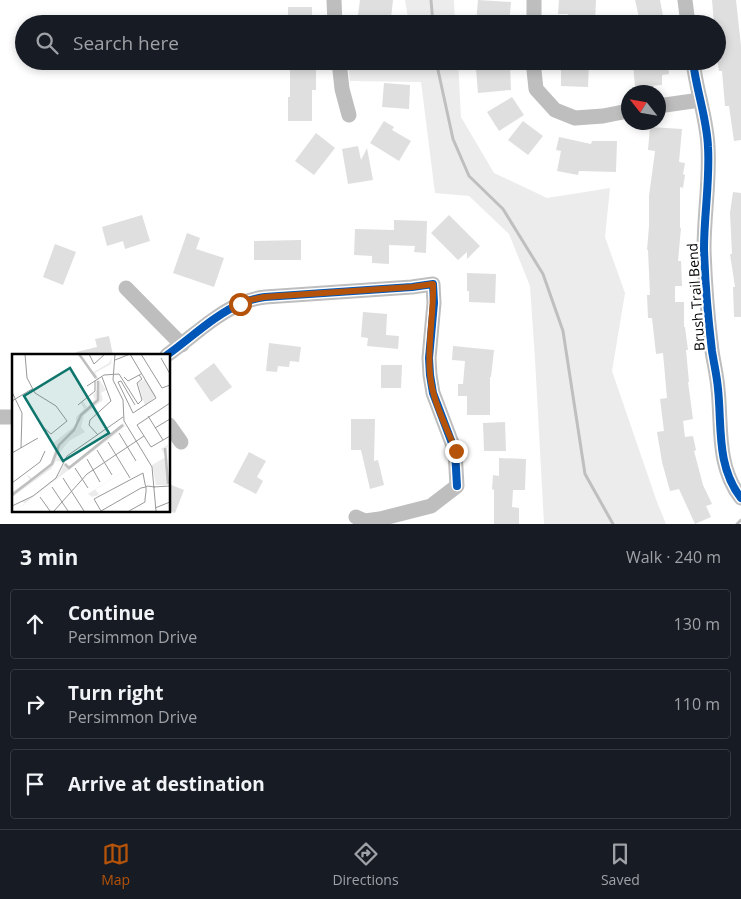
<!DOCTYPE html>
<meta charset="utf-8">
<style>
body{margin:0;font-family:"Open Sans",sans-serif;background:#20242c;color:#f1f3f6}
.compass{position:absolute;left:621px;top:85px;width:45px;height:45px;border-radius:50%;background:#171b24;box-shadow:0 2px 8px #0003;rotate:301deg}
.stop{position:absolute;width:15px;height:15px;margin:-11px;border:4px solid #b45309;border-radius:50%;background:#fff}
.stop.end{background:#b45309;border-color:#fff;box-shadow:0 1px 5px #0008}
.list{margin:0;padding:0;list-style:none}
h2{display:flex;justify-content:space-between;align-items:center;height:65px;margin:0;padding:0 20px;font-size:21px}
h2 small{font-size:16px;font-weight:400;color:#9ea1a6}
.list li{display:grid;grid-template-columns:32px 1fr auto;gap:15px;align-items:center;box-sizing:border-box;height:70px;margin:0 10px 10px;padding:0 10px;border:1px solid #363941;border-radius:5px}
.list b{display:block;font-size:19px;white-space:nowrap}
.list p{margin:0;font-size:16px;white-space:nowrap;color:#9ea1a6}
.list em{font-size:16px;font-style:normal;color:#9ea1a6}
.icon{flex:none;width:28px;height:28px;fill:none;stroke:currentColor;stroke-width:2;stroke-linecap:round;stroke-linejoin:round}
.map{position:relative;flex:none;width:741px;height:524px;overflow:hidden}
.search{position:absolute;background:#171b24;box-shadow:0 2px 8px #0003;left:15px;right:15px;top:15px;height:55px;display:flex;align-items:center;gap:12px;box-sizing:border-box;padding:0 18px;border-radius:28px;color:#9ea1a6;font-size:19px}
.sheet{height:305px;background:#171b24}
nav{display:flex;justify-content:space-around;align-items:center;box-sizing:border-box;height:70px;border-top:1px solid #363941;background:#171b24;font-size:14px;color:#9ea1a6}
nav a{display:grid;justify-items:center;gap:2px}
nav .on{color:#b45309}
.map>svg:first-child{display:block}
.green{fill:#ececec}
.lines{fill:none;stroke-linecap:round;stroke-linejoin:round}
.stream{stroke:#bfbfbf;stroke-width:3}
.building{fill:#dfdfdf}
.minor{stroke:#bebebe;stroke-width:15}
.cycleway-casing{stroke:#fff;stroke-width:11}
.cycleway{stroke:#0057b8;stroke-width:8}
.route{stroke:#b45309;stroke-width:6}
.labels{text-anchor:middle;stroke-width:4.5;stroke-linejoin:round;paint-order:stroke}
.street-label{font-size:14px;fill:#000;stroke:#fff}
.inset-river{fill:none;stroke:#bfbfbf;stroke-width:2.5}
.inset-road{fill:none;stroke:#999;stroke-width:1}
.view{fill:#0f766e;fill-opacity:0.15;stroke:#0f766e;stroke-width:2.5}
.inset-edge{fill:none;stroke:#000;stroke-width:2.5}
</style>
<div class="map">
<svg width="741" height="524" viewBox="0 0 741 524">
<rect width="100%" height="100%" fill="#fff"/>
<g class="green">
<polygon points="405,0 454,0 455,24 409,24"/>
<polygon points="348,61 458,61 461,117 494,173 547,198 610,188 605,237 625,293 612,371 657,502 666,524 544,524 535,359 530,286 509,234 469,196 435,193 421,82 350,81"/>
</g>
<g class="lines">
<g class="stream">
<polyline points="431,0 433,24"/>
<polyline points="437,61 438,70 453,139 469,176 503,209 543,274 563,331 585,474 613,524"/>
<polyline points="737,524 741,520"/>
</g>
</g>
<g class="building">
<polygon points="360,0 393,0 391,18 358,15"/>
<polygon points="478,0 511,2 509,24 476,24"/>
<polygon points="559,0 596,0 595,23 567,23 568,14 558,14"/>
<polygon points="635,0 660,0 663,16 640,22"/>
<polygon points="712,0 736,0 741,46 741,140 734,141 729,106 725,106 722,71 719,71 717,59 717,24 714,24"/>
<rect x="288" y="7" width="24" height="17"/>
<polygon points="650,61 668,61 669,74 662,75 662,85 635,87 633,63"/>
<polygon points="561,62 589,62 588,87 561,86"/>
<polygon points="316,65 316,90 312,90 312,121 288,121 288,97 290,97 290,66"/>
<polygon points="510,66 511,90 478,93 476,69"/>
<polygon points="384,83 410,85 409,109 382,107"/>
<polygon points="512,97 524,115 499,131 487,112"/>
<polygon points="384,121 394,127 392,130 411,141 399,161 370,143"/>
<polygon points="523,121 543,136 528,155 508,140"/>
<polygon points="650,127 682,129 679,162 685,163 683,174 685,175 683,188 680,187 680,228 681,228 678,261 681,261 682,286 675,286 675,302 684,302 684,327 685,327 688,350 686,350 689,382 688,382 693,419 683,421 685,437 693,436 696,450 694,451 703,485 712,504 706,506 711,517 695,524 679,489 670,491 662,462 657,432 664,431 660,399 667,398 663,353 656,354 652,318 648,318 647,295 650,295 648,250 647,250 649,226 649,196 655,151 648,150"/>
<polygon points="316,133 335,148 314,175 295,161"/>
<polygon points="559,137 591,144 592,141 617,141 616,172 579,171 578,175 557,171 561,151 556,150"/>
<polygon points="358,146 361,160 367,148 373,180 348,184 342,149"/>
<polygon points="733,192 741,193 741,317 734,317 733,287 735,287 730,254 732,254 730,213"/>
<polygon points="142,215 150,241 125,249 123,241 107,246 102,227"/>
<polygon points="449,215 480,246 467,259 467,252 458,260 431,233"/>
<polygon points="394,220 427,221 426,253 414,252 415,246 389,245 389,264 372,263 372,256 354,255 355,229 394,230"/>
<polygon points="187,233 200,238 196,249 224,258 214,287 173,273"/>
<polygon points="301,240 301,260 254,260 254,241"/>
<polygon points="55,244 76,252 63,285 43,277"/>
<polygon points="467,273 496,274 495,303 469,302 469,291 467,291"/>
<polygon points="363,312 387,314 386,335 399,336 398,349 367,346 368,338 361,337"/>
<polygon points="109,336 113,355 76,355 76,352 97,347 95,339"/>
<polygon points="269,343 301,347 299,362 290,361 289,367 278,366 277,372 266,371"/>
<polygon points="453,346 494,350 491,377 490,377 490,415 467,415 467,396 458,396 458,384 463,384 465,361 452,360"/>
<polygon points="214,363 232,387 211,402 194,378"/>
<polygon points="381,365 402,365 401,388 381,388"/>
<polygon points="351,419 375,419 374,461 378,460 384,485 370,489 361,450 351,450"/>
<polygon points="505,422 506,451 484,451 483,423"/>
<polygon points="249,452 266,461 257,477 263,481 256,494 233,482"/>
<polygon points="499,458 526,459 525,490 513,490 512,507 519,508 519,524 494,524 494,490 492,489 493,475 499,476"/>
<polygon points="169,484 184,490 175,513 169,511"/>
</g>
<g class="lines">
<g class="minor">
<polyline points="334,0 335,24"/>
<polyline points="685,0 688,24"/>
<polyline points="534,24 534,0"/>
<polyline points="339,61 342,89 349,115"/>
<polyline points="533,61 536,89 555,110 575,118 603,116 628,111"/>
<path d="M693,61C696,90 707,118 708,147C710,181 704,215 704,249C705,283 708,318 712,351C714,364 717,376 718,389C722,426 716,466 741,498"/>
<polyline points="658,106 700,100"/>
<polyline points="126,288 182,345"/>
<path d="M167,355C191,338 214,315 242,303C249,300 257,298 265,297L412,287L433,284L434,303L429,358L430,375L433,393L455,451L457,486L431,506L380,519L365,521L356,517"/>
<polyline points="0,417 14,417"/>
<polyline points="169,425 181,442"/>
</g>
<g class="cycleway-casing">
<g id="cycleway">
<path d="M693,61C696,90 707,118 708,147C710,181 704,215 704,249C705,283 708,318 712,351C714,364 717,376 718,389C722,426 716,466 741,498"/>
<path d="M167,355C191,338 214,315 242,303C249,300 257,298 265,297L412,287L433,284L434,303L429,358L430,375L433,393L455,451L457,486"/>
</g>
</g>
<use href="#cycleway" class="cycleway"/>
</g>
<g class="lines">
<path class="route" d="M240,304L250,300L264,297L412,287L433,284C434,314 427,344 430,374C432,400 446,426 456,451"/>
</g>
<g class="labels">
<g class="street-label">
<text transform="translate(696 297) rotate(-94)" y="5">Brush Trail Bend</text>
</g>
</g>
<g transform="translate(12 354)">
<rect width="158" height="158" fill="#fff"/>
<path d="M66,0L80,19L97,9L100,3L99,10L83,19L94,36L89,39L91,46L72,61L69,73L73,78L57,87L48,98L46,102L51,108L44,107L39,115L0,143V138L18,126L14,120L20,124L38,110L43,96L40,90L64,71V63L72,55L69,49L71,47L75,53L83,46L81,41L85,36V27ZM133,25L144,42L133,52L126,29ZM111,69L113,72L105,79L3,157L13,150L10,147L21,143L47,121L53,108L56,113ZM157,90L155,94L157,131H144L140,111L154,103L149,95ZM133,104L83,135L87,141L80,143L76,140L71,143Z" fill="#ececec"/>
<path class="inset-river" d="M67,0L84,24M153,94L156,130M53,110L57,114L111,71M0,141L40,110L47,91L62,76L69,61L86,46V27"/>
<path class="inset-road" d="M13,0L15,24L23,39L44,52L55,67L39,80L31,73M77,0L82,10L93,0M103,0L101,26L111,46L112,67L140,113L144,157M129,0L150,34L158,31M149,4L158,20M103,6L118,0M112,23L116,27L129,20M109,27L106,28L121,59L144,44L118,0M109,27L123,51M75,32L92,21L107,20L126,50L130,46L125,29L130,25L127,21M0,38L10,59L9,94M0,47L20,35M158,49L125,71L139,93L158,82M66,51L83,37V27M136,62L151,86M143,74L158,65M107,79L124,107M86,81L77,71L78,66L99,47L90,23M96,88L118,124M85,96L100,121M0,99L26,84M75,105L88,128M63,114L76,134M51,124L72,157M0,129L28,108L33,97M40,133L56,157M141,133L158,132M28,143L38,157M0,152L21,142L44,124L55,102L111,63M143,154L158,148M42,157L75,120L132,82M117,157L133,148V145L134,138V133L133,130L131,119L82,145L89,157L129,134L134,133L135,132L143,133"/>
<path class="view" d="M58,14L97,79L51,107L12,42Z"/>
<rect width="158" height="158" class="inset-edge"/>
</g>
</svg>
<svg class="compass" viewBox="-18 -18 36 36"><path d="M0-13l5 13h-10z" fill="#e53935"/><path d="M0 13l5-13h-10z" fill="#9ea1a6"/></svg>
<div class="stop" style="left:240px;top:304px"></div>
<div class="stop end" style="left:456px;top:451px"></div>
<div class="search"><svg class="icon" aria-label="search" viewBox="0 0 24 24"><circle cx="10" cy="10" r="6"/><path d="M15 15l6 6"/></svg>Search here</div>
</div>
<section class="sheet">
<h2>3 min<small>Walk · 240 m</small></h2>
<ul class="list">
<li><svg class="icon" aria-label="ahead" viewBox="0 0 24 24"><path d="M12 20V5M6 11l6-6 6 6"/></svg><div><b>Continue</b><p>Persimmon Drive</p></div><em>130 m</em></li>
<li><svg class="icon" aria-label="right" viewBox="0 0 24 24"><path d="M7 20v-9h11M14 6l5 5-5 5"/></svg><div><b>Turn right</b><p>Persimmon Drive</p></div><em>110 m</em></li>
<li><svg class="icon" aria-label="arrive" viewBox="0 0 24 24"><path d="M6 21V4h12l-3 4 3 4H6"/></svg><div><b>Arrive at destination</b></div></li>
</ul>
</section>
<nav>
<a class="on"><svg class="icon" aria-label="map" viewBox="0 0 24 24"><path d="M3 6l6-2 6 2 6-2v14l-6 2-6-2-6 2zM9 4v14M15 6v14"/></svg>Map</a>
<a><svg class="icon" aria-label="directions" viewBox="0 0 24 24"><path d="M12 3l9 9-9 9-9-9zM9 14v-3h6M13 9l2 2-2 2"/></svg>Directions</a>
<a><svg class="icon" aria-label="saved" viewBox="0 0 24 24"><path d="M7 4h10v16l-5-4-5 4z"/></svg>Saved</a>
</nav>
